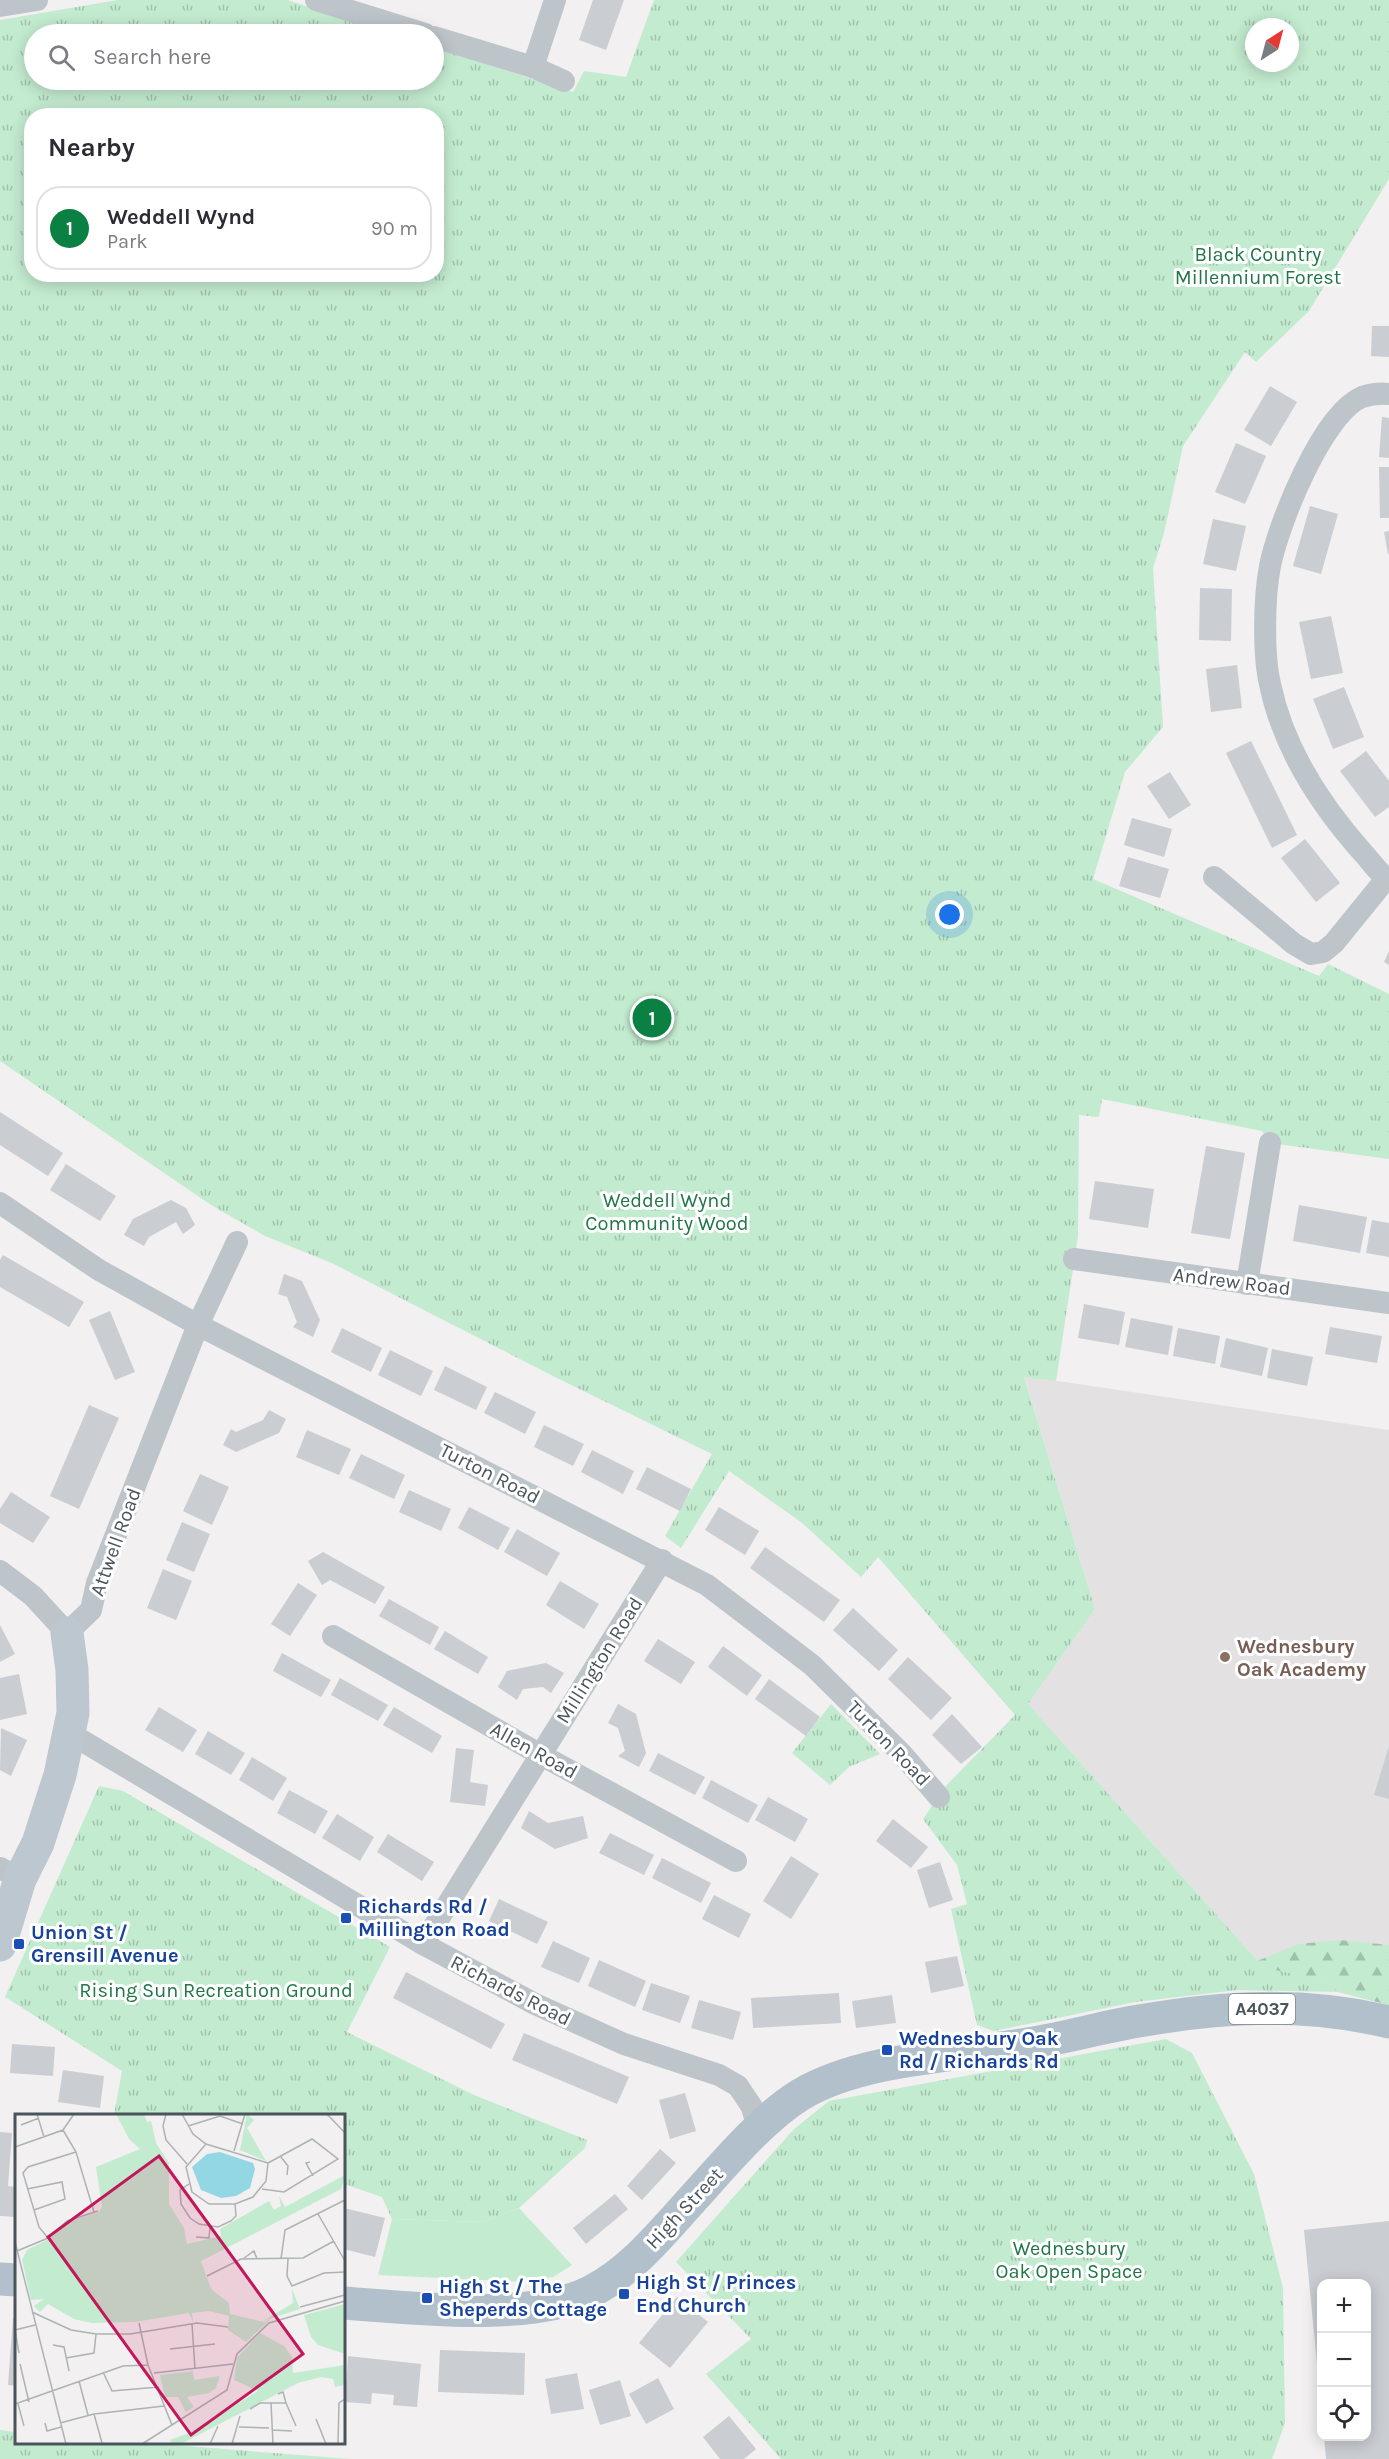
<!DOCTYPE html>
<meta charset="utf-8">
<style>
body{margin:0;font-family:Karla,sans-serif;background:#f2f2f3;color:#2b2b33}
.controls{position:absolute;right:18px;bottom:18px;display:grid;overflow:hidden;border-radius:12px;box-shadow:0 3px 15px #0003}
.controls button{width:54px;height:54px;display:grid;place-items:center;padding:0;border:0;border-bottom:2px solid #e1e1e2;background:#fff;color:#2b2b33;font:30px sans-serif}
.compass{position:absolute;left:1245px;top:18px;width:54px;height:54px;border-radius:50%;background:#fff;box-shadow:0 3px 15px #0003;rotate:36deg}
.you{position:absolute;left:950px;top:915px;width:21px;height:21px;margin:-15px;border:4px solid #fff;border-radius:50%;background:#1a73e8;box-shadow:0 0 0 9px #1a73e833}
.badge{display:grid;place-items:center;width:39px;height:39px;border-radius:50%;background:#0b8043;color:#fff;font-size:20px;font-weight:700}
.pin{position:absolute;translate:-50% -50%;border:3px solid #fff;box-shadow:0 2px 6px #0006}
.list{margin:0;padding:0;list-style:none}
h2{display:flex;justify-content:space-between;align-items:center;height:78px;margin:0;padding:0 24px;font-size:26px}
h2 small{font-size:20px;font-weight:400;color:#7c7c81}
.list li{display:grid;grid-template-columns:39px 1fr auto;gap:18px;align-items:center;box-sizing:border-box;height:84px;margin:0 12px 12px;padding:0 12px;border:2px solid #e1e1e2;border-radius:24px}
.list b{display:block;font-size:22px;white-space:nowrap}
.list p{margin:0;font-size:20px;white-space:nowrap;color:#7c7c81}
.list em{font-size:20px;font-style:normal;color:#7c7c81}
.icon{flex:none;width:33px;height:33px;fill:none;stroke:currentColor;stroke-width:2;stroke-linecap:round;stroke-linejoin:round}
.map{position:relative;flex:none;width:1389px;height:2459px;overflow:hidden}
.search{position:absolute;background:#fff;box-shadow:0 3px 15px #0003;left:24px;top:24px;width:420px;height:66px;display:flex;align-items:center;gap:15px;box-sizing:border-box;padding:0 21px;border-radius:33px;color:#7c7c81;font-size:22px}
.panel{position:absolute;background:#fff;box-shadow:0 3px 15px #0003;left:24px;top:108px;width:420px;height:174px;border-radius:24px}
.map>svg:first-child{display:block}
.education{fill:#e3e1e1}
.grass{fill:#c3ebd0}
.forest{fill:url(#forest-firs)}
.park{fill:url(#park-tufts);fill-rule:evenodd}
.building{fill:#cacdd2}
.lines{fill:none;stroke-linecap:round;stroke-linejoin:round}
.street{stroke:#bdc5cb;stroke-width:22}
.secondary{stroke:#bdc7cf;stroke-width:33}
.primary{stroke:#b2c0cc;stroke-width:33}
.education-dot{fill:#8d6e63;stroke:#fff;stroke-width:2}
.transit-dot{fill:#1a4fb4;stroke:#fff;stroke-width:2}
.labels{text-anchor:middle;stroke-width:6;stroke-linejoin:round;paint-order:stroke}
.shield{fill:#fff;stroke:#80878c;stroke-width:1.5}
.shield-label{font-size:18px;font-weight:bold;fill:#49545b}
.park-label{font-size:20px;fill:#207647;stroke:#fff}
.street-label{font-size:20px;fill:#49545b;stroke:#fff}
.education-label{font-size:20px;font-weight:bold;fill:#785e54;stroke:#fff;text-anchor:start}
.transit-label{font-size:20px;font-weight:bold;fill:#164399;stroke:#fff;text-anchor:start}
.inset-road{fill:none;stroke:#aeb2b4;stroke-width:1.5}
.view{fill:#c2185b;fill-opacity:0.15;stroke:#c2185b;stroke-width:3}
.inset-edge{fill:none;stroke:#49545b;stroke-width:3}
</style>
<div class="map">
<svg width="1389" height="2459" viewBox="0 0 1389 2459">
<defs>
<pattern id="forest-firs" width="22" height="20" patternUnits="userSpaceOnUse" patternTransform="scale(1.5)"><rect width="22" height="20" fill="#c3ebd0"/><path d="M5 1l3.5 6h-7zM16 11l3.5 6h-7z" fill="#a0c1ac"/></pattern>
<pattern id="park-tufts" width="24" height="20" patternUnits="userSpaceOnUse" patternTransform="scale(1.5)"><rect width="24" height="20" fill="#c3ebd0"/><path d="M3 7l-1-3M5 7V3M7 7l1-3M15 17l-1-3M17 17v-4M19 17l1-3" fill="none" stroke="#a0c1ac"/></pattern>
</defs>
<rect width="100%" height="100%" fill="#f2f0f0"/>
<polygon class="education" points="1024,1376 1389,1430 1389,2005 1338,1992 1328,1980 1265,1969 1028,1704 1095,1609"/>
<polygon class="grass" points="519,2208 572,2265 553,2277 524,2282 378,2275 392,2219 483,2222"/>
<polygon class="forest" points="1340,1940 1389,1945 1389,2005 1338,1992 1328,1980 1265,1969 1257,1961 1299,1944"/>
<g class="park">
<path d="M118,0H287L395,34H34V80H434V47L573,92L584,71L626,77L654,0H1389V179L1309,311L1256,362L1245,352L1183,446L1164,533L1153,568L1163,727L1125,772L1093,879L1319,976L1328,964L1389,994V1159L1270,1143L1262,1131L1102,1099L1099,1117L1079,1115L1078,1236L1056,1381L1024,1377L1095,1609L1028,1704L1264,1968L1328,1980L1338,1992L1238,1990L1135,2002L994,2031L977,2025L951,1909L967,1904L957,1865L923,1819L945,1787L1015,1715L878,1557L861,1577L801,1522L729,1471L681,1548L665,1536L712,1454L555,1377L334,1264L265,1236L211,1205L0,1061V20ZM1254,27H1290V63H1254ZM32,116H436V274H32Z"/>
<polygon points="831,1704 880,1754 849,1767 830,1785 792,1753"/>
<polygon points="99,1786 123,1791 390,1947 347,2032 474,2095 587,2140 585,2148 519,2208 483,2222 392,2219 382,2197 344,2184 344,2116 114,2115 122,2071 5,1997"/>
<polygon points="1166,2039 1192,2053 1254,2174 1283,2288 1285,2423 1272,2459 781,2459 706,2374 751,2339 676,2262 794,2129 829,2101"/>
<polygon points="0,2430 16,2432 16,2442 147,2443 351,2459 0,2459"/>
</g>
<g class="building">
<polygon points="593,0 624,0 606,50 579,40"/>
<polygon points="1372,326 1389,326 1389,357 1371,356"/>
<polygon points="1270,386 1297,402 1271,446 1244,430"/>
<polygon points="1382,417 1389,418 1389,458 1379,457"/>
<polygon points="1236,443 1266,456 1245,504 1215,492"/>
<polygon points="1379,467 1389,467 1389,518 1380,518"/>
<polygon points="1310,506 1338,514 1321,574 1293,566"/>
<polygon points="1213,519 1246,526 1236,571 1203,564"/>
<polygon points="1389,531 1389,554 1388,554 1384,532"/>
<polygon points="1200,588 1232,589 1231,641 1199,640"/>
<polygon points="1331,616 1343,673 1311,679 1299,622"/>
<polygon points="1237,665 1242,708 1211,712 1206,669"/>
<polygon points="1344,687 1364,737 1333,749 1313,699"/>
<polygon points="1251,741 1297,835 1272,848 1226,753"/>
<polygon points="1366,751 1389,781 1389,807 1375,817 1340,771"/>
<polygon points="1170,772 1191,805 1169,819 1147,786"/>
<polygon points="1132,818 1172,829 1164,857 1124,845"/>
<polygon points="1305,839 1340,883 1316,902 1281,858"/>
<polygon points="1128,857 1169,869 1160,898 1119,886"/>
<polygon points="1389,951 1389,965 1384,962"/>
<polygon points="0,1112 63,1153 48,1176 0,1145"/>
<polygon points="1206,1146 1245,1153 1230,1239 1191,1233"/>
<polygon points="66,1164 116,1196 100,1221 50,1190"/>
<polygon points="1095,1181 1154,1189 1148,1228 1089,1219"/>
<polygon points="171,1200 186,1208 195,1225 183,1234 176,1222 149,1237 144,1246 124,1235 133,1219"/>
<polygon points="1299,1205 1367,1217 1360,1253 1293,1241"/>
<polygon points="1372,1220 1389,1223 1389,1257 1366,1253"/>
<polygon points="3,1255 84,1302 69,1327 0,1287 0,1260"/>
<polygon points="284,1274 302,1281 320,1320 313,1337 293,1327 297,1322 287,1297 278,1294"/>
<polygon points="1084,1304 1125,1312 1119,1345 1078,1338"/>
<polygon points="110,1311 135,1372 115,1380 89,1320"/>
<polygon points="1131,1318 1173,1326 1168,1355 1125,1347"/>
<polygon points="1330,1327 1382,1336 1377,1363 1325,1354"/>
<polygon points="342,1328 382,1348 371,1372 331,1352"/>
<polygon points="1178,1328 1220,1336 1215,1364 1173,1356"/>
<polygon points="1226,1338 1268,1348 1262,1376 1220,1367"/>
<polygon points="1272,1349 1313,1357 1307,1386 1267,1378"/>
<polygon points="390,1350 433,1371 421,1396 378,1375"/>
<polygon points="445,1366 487,1387 476,1410 434,1390"/>
<polygon points="495,1392 536,1412 525,1434 484,1413"/>
<polygon points="89,1405 119,1418 79,1509 50,1496"/>
<polygon points="269,1410 286,1419 279,1433 236,1452 223,1445 231,1429 236,1432 263,1420"/>
<polygon points="544,1425 584,1444 573,1466 534,1447"/>
<polygon points="307,1430 351,1449 339,1475 296,1457"/>
<polygon points="592,1450 634,1471 623,1494 581,1472"/>
<polygon points="361,1454 405,1475 394,1499 349,1478"/>
<polygon points="647,1467 691,1489 680,1511 636,1489"/>
<polygon points="200,1474 229,1487 212,1525 183,1511"/>
<polygon points="409,1490 451,1509 441,1531 399,1512"/>
<polygon points="11,1492 50,1517 33,1543 0,1523 0,1509"/>
<polygon points="469,1507 510,1528 498,1550 458,1528"/>
<polygon points="719,1507 759,1531 745,1555 705,1530"/>
<polygon points="182,1522 210,1534 194,1572 166,1560"/>
<polygon points="517,1529 560,1553 547,1576 504,1552"/>
<polygon points="765,1547 840,1600 824,1622 750,1568"/>
<polygon points="323,1552 385,1587 375,1604 330,1580 322,1585 308,1561"/>
<polygon points="163,1569 192,1581 176,1620 147,1608"/>
<polygon points="560,1581 599,1604 584,1629 546,1605"/>
<polygon points="298,1583 317,1595 290,1636 271,1624"/>
<polygon points="389,1599 439,1627 430,1645 379,1616"/>
<polygon points="853,1608 898,1650 879,1671 833,1630"/>
<polygon points="0,1625 15,1654 0,1662"/>
<polygon points="445,1631 488,1657 478,1674 434,1649"/>
<polygon points="658,1639 695,1662 681,1684 644,1661"/>
<polygon points="723,1646 762,1675 747,1696 708,1667"/>
<polygon points="282,1653 331,1680 321,1697 273,1671"/>
<polygon points="908,1657 952,1698 931,1720 888,1679"/>
<polygon points="546,1663 564,1673 551,1693 543,1687 523,1689 517,1700 498,1687 507,1671"/>
<polygon points="19,1674 27,1714 0,1720 0,1678"/>
<polygon points="340,1678 388,1705 378,1721 331,1695"/>
<polygon points="769,1679 820,1717 806,1736 755,1699"/>
<polygon points="618,1704 636,1714 646,1753 639,1767 618,1756 625,1751 618,1728 608,1723"/>
<polygon points="159,1707 197,1730 183,1752 145,1730"/>
<polygon points="394,1707 442,1736 432,1753 383,1725"/>
<polygon points="952,1714 982,1747 961,1764 932,1735"/>
<polygon points="1,1728 27,1740 11,1776 0,1770"/>
<polygon points="208,1731 245,1753 231,1775 195,1754"/>
<polygon points="1389,1746 1389,1799 1374,1795"/>
<polygon points="456,1748 474,1750 470,1782 488,1785 485,1806 450,1802"/>
<polygon points="658,1753 705,1777 695,1795 649,1771"/>
<polygon points="252,1757 287,1778 273,1801 239,1780"/>
<polygon points="711,1780 758,1805 748,1823 702,1798"/>
<polygon points="289,1790 328,1811 315,1834 277,1813"/>
<polygon points="768,1797 808,1819 795,1842 755,1820"/>
<polygon points="529,1811 548,1823 583,1816 588,1838 555,1849 521,1828"/>
<polygon points="337,1814 374,1837 360,1861 322,1838"/>
<polygon points="893,1819 928,1847 911,1868 876,1841"/>
<polygon points="610,1833 654,1855 644,1875 599,1853"/>
<polygon points="388,1834 434,1862 422,1881 377,1852"/>
<polygon points="791,1856 819,1874 791,1919 763,1901"/>
<polygon points="662,1858 711,1883 701,1903 652,1878"/>
<polygon points="940,1862 953,1900 929,1908 917,1870"/>
<polygon points="714,1895 751,1914 739,1938 702,1919"/>
<polygon points="499,1899 548,1922 537,1944 489,1921"/>
<polygon points="553,1941 590,1958 579,1983 541,1967"/>
<polygon points="957,1956 964,1986 931,1993 925,1962"/>
<polygon points="599,1960 646,1981 635,2007 588,1986"/>
<polygon points="406,1972 505,2024 491,2049 393,1998"/>
<polygon points="651,1983 690,1996 680,2023 642,2010"/>
<polygon points="839,1993 841,2023 753,2028 751,1998"/>
<polygon points="892,1995 896,2023 856,2028 852,2001"/>
<polygon points="699,2000 741,2012 733,2040 691,2028"/>
<polygon points="524,2033 629,2077 617,2104 512,2060"/>
<polygon points="12,2044 55,2047 53,2076 10,2073"/>
<polygon points="63,2070 104,2076 100,2108 58,2102"/>
<polygon points="685,2093 696,2131 670,2139 659,2100"/>
<polygon points="0,2132 12,2133 8,2186 16,2187 16,2217 0,2216"/>
<polygon points="660,2149 676,2163 642,2200 627,2186"/>
<polygon points="615,2194 628,2209 586,2244 573,2228"/>
<polygon points="344,2208 385,2218 375,2257 344,2249"/>
<polygon points="1389,2221 1389,2459 1326,2459 1324,2436 1366,2436 1366,2284 1322,2284 1320,2394 1304,2230"/>
<polygon points="677,2297 708,2322 670,2368 639,2343"/>
<polygon points="13,2318 16,2318 16,2386 8,2385"/>
<polygon points="440,2350 525,2353 524,2395 438,2392"/>
<polygon points="348,2356 421,2364 417,2407 393,2405 394,2395 372,2393 371,2404 345,2402"/>
<polygon points="577,2373 584,2409 551,2414 545,2379"/>
<polygon points="658,2378 674,2409 646,2424 629,2394"/>
<polygon points="620,2380 631,2416 600,2425 589,2390"/>
<polygon points="729,2416 756,2449 744,2459 720,2459 703,2437"/>
</g>
<g class="lines">
<g class="street">
<polyline points="316,0 425,34"/>
<polyline points="0,6 37,0"/>
<polyline points="434,37 533,67 564,81"/>
<polyline points="533,67 555,0"/>
<path d="M1389,394C1380,393 1371,394 1362,397C1322,414 1278,525 1270,566C1264,597 1263,654 1270,684C1283,748 1322,807 1364,854C1372,863 1380,874 1389,881"/>
<polyline points="1214,877 1294,944 1311,954 1323,952 1334,943 1386,879"/>
<polyline points="0,1203 99,1270 198,1325 707,1585 812,1665 901,1753 939,1797"/>
<polyline points="1074,1259 1389,1303"/>
<polyline points="1247,1284 1270,1143"/>
<polyline points="0,1571 33,1596 67,1633 91,1610 97,1583 198,1325 237,1242"/>
<polyline points="333,1636 541,1755 736,1861"/>
<polyline points="68,1736 81,1740 423,1944 535,2004 624,2044 719,2075 738,2086 752,2107 758,2129"/>
<polyline points="0,1868 20,1879"/>
<polyline points="423,1944 662,1560"/>
</g>
<polyline class="secondary" points="0,1945 20,1879 38,1843 60,1775 73,1713 72,1670 67,1633"/>
<g class="primary">
<polyline points="0,2279 16,2280"/>
<path d="M344,2303C411,2308 533,2322 592,2291C631,2271 661,2234 689,2203C721,2168 760,2120 800,2095C862,2058 956,2056 1027,2044C1065,2038 1102,2027 1139,2021C1224,2006 1305,2002 1389,2022"/>
</g>
</g>
<circle class="education-dot" cx="1225" cy="1657" r="6"/>
<g class="transit-dot">
<rect x="340" y="1912" width="12" height="12" rx="3"/>
<rect x="13" y="1938" width="12" height="12" rx="3"/>
<rect x="881" y="2044" width="12" height="12" rx="3"/>
<rect x="618" y="2288" width="12" height="12" rx="3"/>
<rect x="421" y="2292" width="12" height="12" rx="3"/>
</g>
<g class="labels">
<rect class="shield" x="1229" y="1994" width="66" height="30" rx="4.5"/>
<g class="shield-label">
<text x="1262" y="2015">A4037</text>
</g>
<g class="park-label">
<text x="1258" y="261">Black Country<tspan x="1258" dy="23">Millennium Forest</tspan></text>
<text x="667" y="1207">Weddell Wynd<tspan x="667" dy="23">Community Wood</tspan></text>
<text x="216" y="1997">Rising Sun Recreation Ground</text>
<text x="1069" y="2255">Wednesbury<tspan x="1069" dy="23">Oak Open Space</tspan></text>
</g>
<g class="street-label">
<text transform="translate(1232 1281) rotate(7)" y="7">Andrew Road</text>
<text transform="translate(490 1473) rotate(27)" y="7">Turton Road</text>
<text transform="translate(115 1542) rotate(-70)" y="7">Attwell Road</text>
<text transform="translate(599 1660) rotate(-58)" y="7">Millington Road</text>
<text transform="translate(889 1743) rotate(46)" y="7">Turton Road</text>
<text transform="translate(534 1750) rotate(29)" y="7">Allen Road</text>
<text transform="translate(511 1990) rotate(27)" y="7">Richards Road</text>
<text transform="translate(684 2208) rotate(-47)" y="7">High Street</text>
</g>
<g class="education-label">
<text x="1237" y="1653">Wednesbury<tspan x="1237" dy="23">Oak Academy</tspan></text>
</g>
<g class="transit-label">
<text x="358" y="1913">Richards Rd /<tspan x="358" dy="23">Millington Road</tspan></text>
<text x="31" y="1939">Union St /<tspan x="31" dy="23">Grensill Avenue</tspan></text>
<text x="899" y="2045">Wednesbury Oak<tspan x="899" dy="23">Rd / Richards Rd</tspan></text>
<text x="636" y="2289">High St / Princes<tspan x="636" dy="23">End Church</tspan></text>
<text x="439" y="2293">High St / The<tspan x="439" dy="23">Sheperds Cottage</tspan></text>
</g>
</g>
<g transform="translate(15 2114)">
<rect width="330" height="330" fill="#f2f0f0"/>
<path d="M232,0L239,6L232,14L251,47L225,36ZM330,190V240L303,231L296,223L289,201Z" fill="#c3ebd0"/>
<path d="M277,175L285,195L248,207L278,189Z" fill="#c3ebd0"/>
<path d="M101,0H129L132,8L136,7L141,29L154,49V90L169,114L172,130L206,122L205,115L254,87L259,96L266,92L264,82L270,93L330,61L326,75L186,147L196,175L214,189L215,200L249,208L256,205L231,228L213,216L214,202L194,197L177,199L178,208L174,199L120,208L77,209L59,205L33,190L25,198L19,192L29,185L16,186L7,146L12,136L34,125L50,109L84,98L87,93L81,53L125,35L114,25ZM245,219L269,232L277,243L278,259L330,251V271L320,273L318,265L306,263L283,269L166,330H157L155,326L174,319L243,277L219,266L222,244ZM178,257L179,266L205,262L201,274L194,279L172,283L179,293L171,298L163,283H150L145,261Z" fill="#c3ebd0"/>
<path d="M205,38L238,49L240,55L235,74L221,82L206,84L186,76L177,53L192,40Z" fill="#94d7e4"/>
<path class="inset-road" d="M22,0L29,23M151,0L148,12L151,26L172,50M167,0L178,20L191,30L253,49M312,0L330,19M6,11L24,4M173,12L205,2L228,10M48,16L61,38L79,98M191,30L171,53L177,78L194,90H220L238,83L251,67L253,49M0,33L48,16L59,0M219,37L230,0M266,43L273,52L272,61M295,48L291,49L298,62M174,70L165,76L166,90L175,104L184,110L203,113L216,107L221,102L220,90M12,75L47,68L50,85L19,96M247,75L269,78L323,45L297,25L253,49M303,100L330,147M181,123L194,124L195,113M33,124L24,113L8,59L13,53L61,38M0,128L51,330M2,137L33,124L52,107L83,97M229,144L239,137L242,145M266,145L270,116L330,86M273,145L272,162L277,172L309,159L330,158M192,162L226,145L288,144L319,127M285,193L330,181M17,198L56,216L81,220H115L182,209L213,213M124,209L133,251L157,311M177,210L180,255M0,216L4,239M0,216L20,211M38,231L49,233L54,257M155,235L200,230M51,244L79,239L81,220M5,250L14,288M88,258L97,277L144,273M139,259L218,250M64,267L73,301M256,289L258,330M271,289L281,312M0,290L108,252L133,251M3,290L9,312M235,295L245,289H271L268,278L263,280M79,300L87,329M301,305L311,330M30,309L32,317L46,313M45,309L79,300L149,292M224,313L254,314M257,316L277,317M323,329L324,289L330,285M127,330L212,276L222,240L254,209L330,187M195,330L203,312M217,330L225,302"/>
<path class="view" d="M144,42L288,240L176,321L33,123Z"/>
<rect width="330" height="330" class="inset-edge"/>
</g>
</svg>
<div class="controls">
<button>+</button>
<button>−</button>
<button><svg class="icon" aria-label="locate" viewBox="0 0 24 24"><circle cx="12" cy="12" r="6"/><path d="M12 2v4M12 18v4M2 12h4M18 12h4"/></svg></button>
</div>
<svg class="compass" viewBox="-18 -18 36 36"><path d="M0-13l5 13h-10z" fill="#e53935"/><path d="M0 13l5-13h-10z" fill="#7c7c81"/></svg>
<div class="you"></div>
<div class="pin badge" style="left:652px;top:1018px">1</div>
<div class="search"><svg class="icon" aria-label="search" viewBox="0 0 24 24"><circle cx="10" cy="10" r="6"/><path d="M15 15l6 6"/></svg>Search here</div>
<section class="panel">
<h2>Nearby<small></small></h2>
<ul class="list">
<li><span class="badge">1</span><div><b>Weddell Wynd</b><p>Park</p></div><em>90 m</em></li>
</ul>
</section>
</div>
